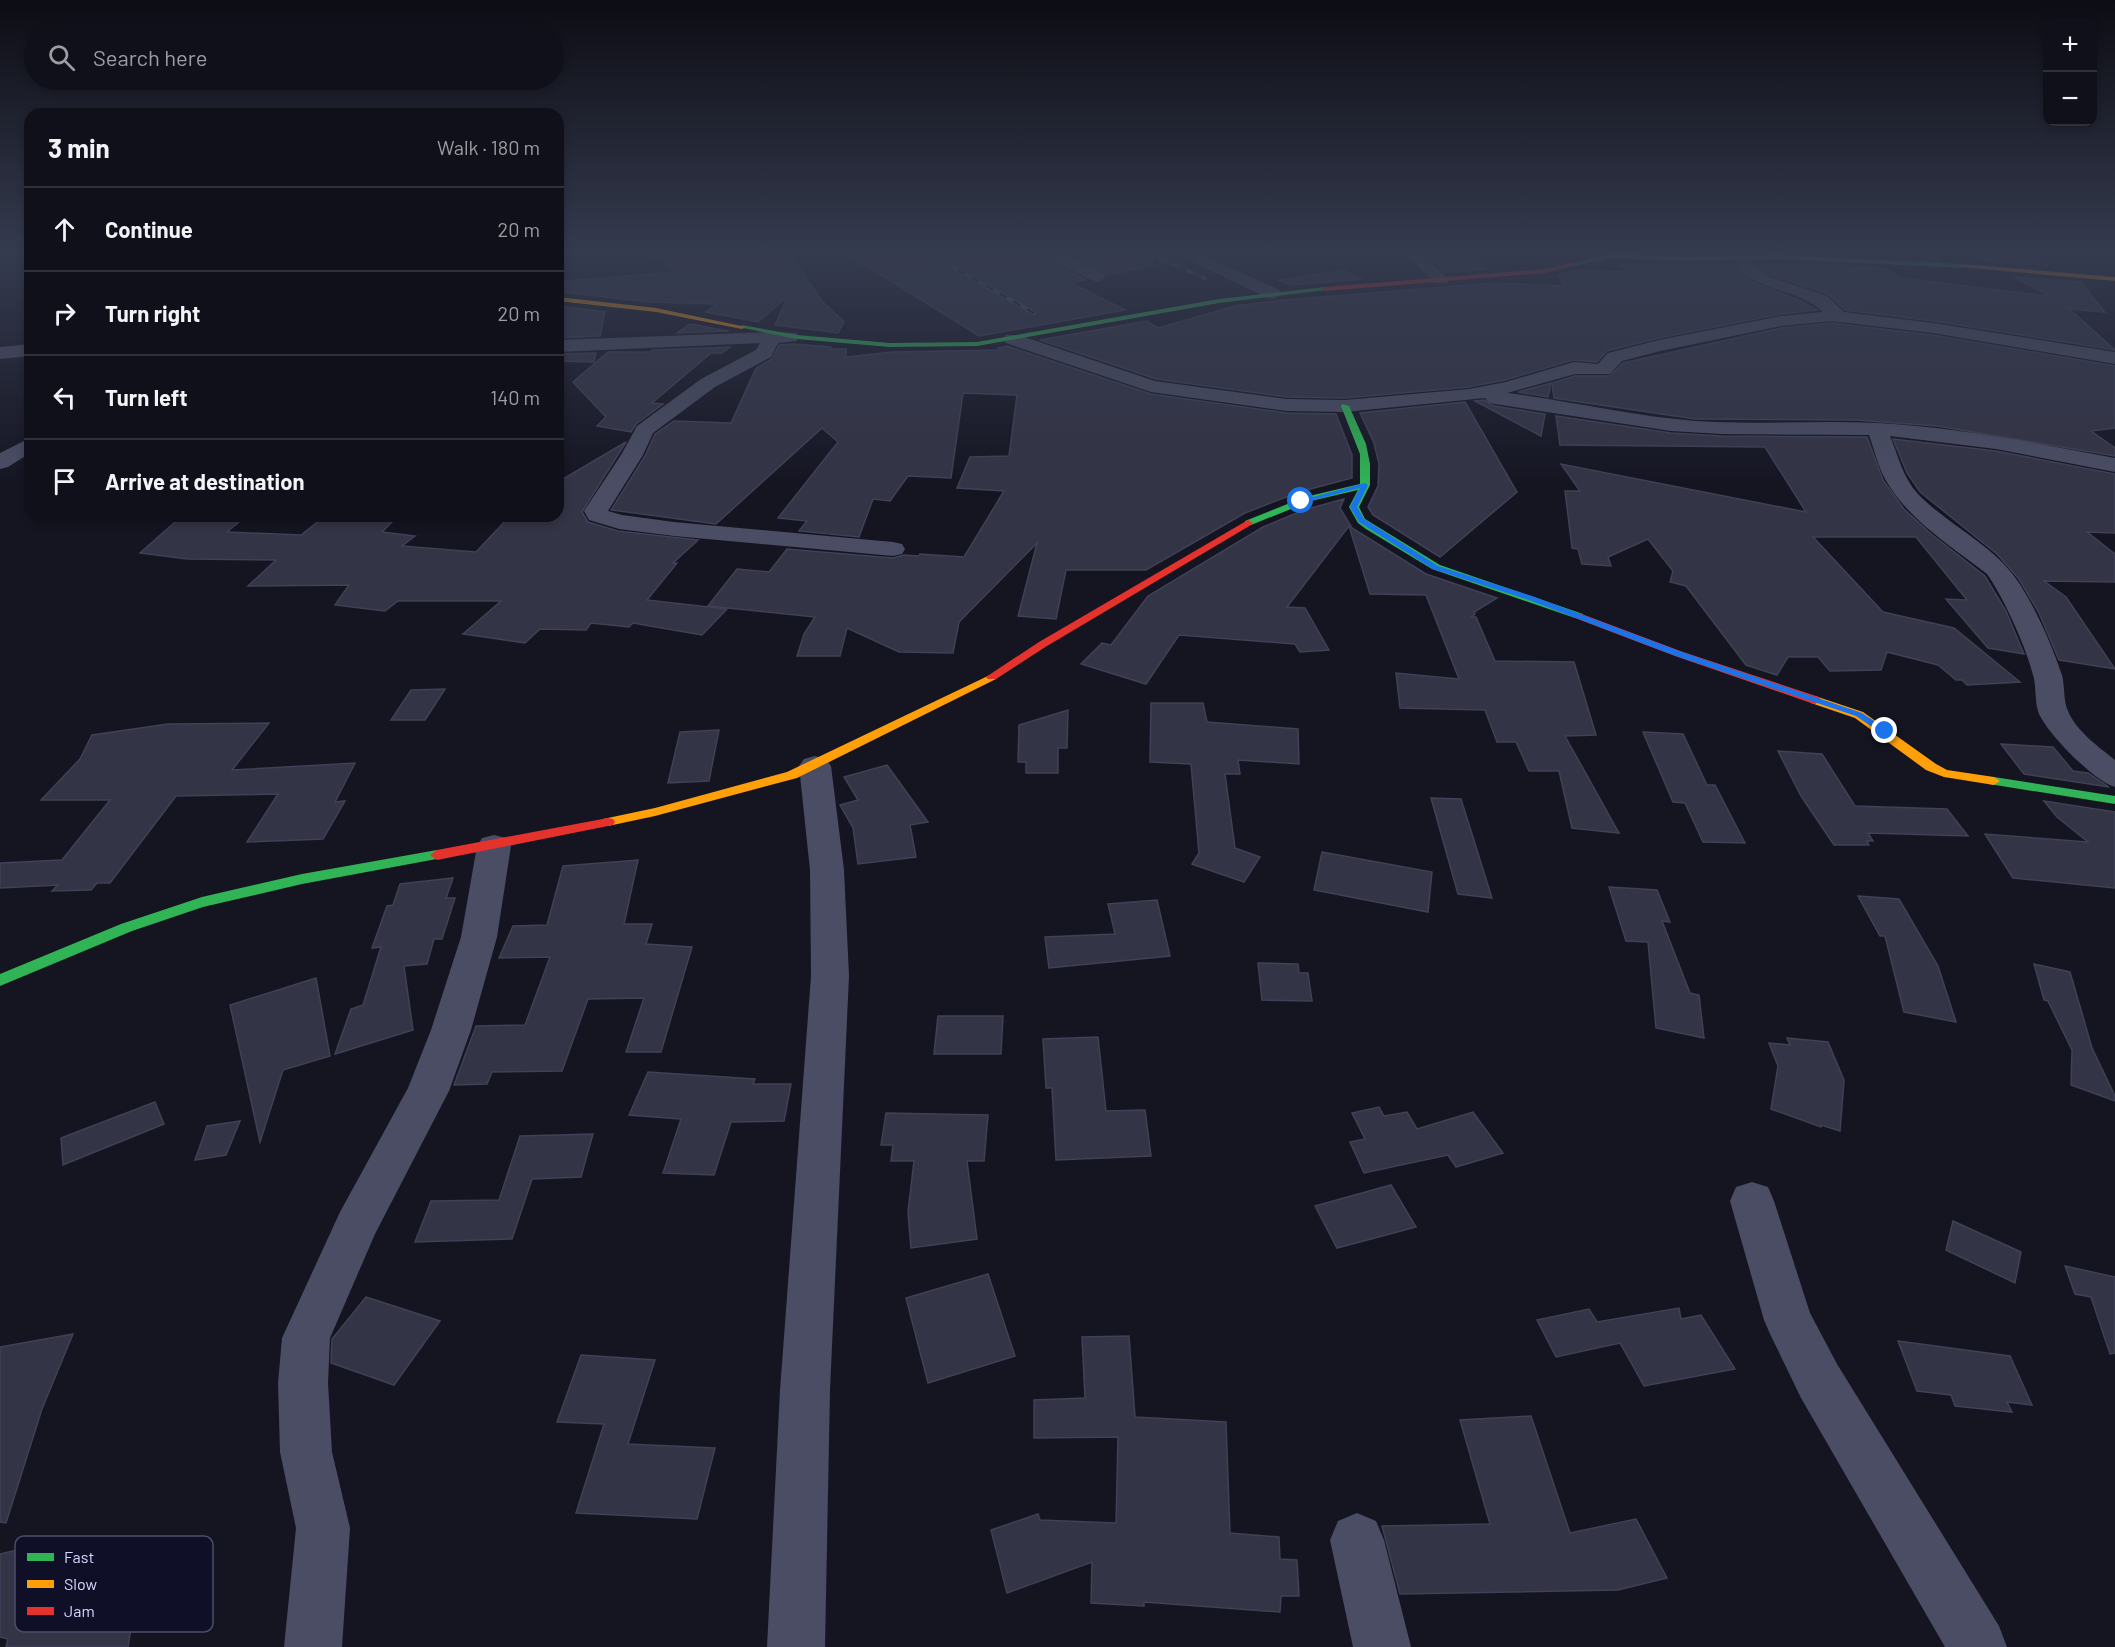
<!DOCTYPE html>
<meta charset="utf-8">
<style>
body{margin:0;font-family:Barlow,sans-serif;background:#1e1e27;color:#f1f3f6}
.controls{position:absolute;right:18px;top:18px;display:grid;overflow:hidden;border-radius:12px;box-shadow:0 3px 9px #0003}
.controls button{width:54px;height:54px;display:grid;place-items:center;padding:0;border:0;border-bottom:2px solid #303039;background:#10101a;color:#f1f3f6;font:30px sans-serif}
.stop{position:absolute;width:18px;height:18px;margin:-14px;border:4px solid #1a73e8;border-radius:50%;background:#fff}
.stop.end{background:#1a73e8;border-color:#fff;box-shadow:0 2px 6px #0008}
.list{margin:0;padding:0;list-style:none}
h2{display:flex;justify-content:space-between;align-items:center;height:78px;margin:0;padding:0 24px;font-size:26px}
h2 small{font-size:20px;font-weight:400;color:#9c9da2}
.list li{display:grid;grid-template-columns:39px 1fr auto;gap:18px;align-items:center;box-sizing:border-box;height:84px;padding:0 24px;border-top:2px solid #303039}
.list b{display:block;font-size:22px;white-space:nowrap}
.list em{font-size:20px;font-style:normal;color:#9c9da2}
.icon{flex:none;width:33px;height:33px;fill:none;stroke:currentColor;stroke-width:2;stroke-linecap:round;stroke-linejoin:round}
.map{position:relative;flex:none;width:2115px;height:1647px;overflow:hidden}
.search{position:absolute;background:#10101a;box-shadow:0 3px 9px #0003;left:24px;top:24px;width:540px;height:66px;display:flex;align-items:center;gap:15px;box-sizing:border-box;padding:0 21px;border-radius:33px;color:#9c9da2;font-size:22px}
.panel{position:absolute;background:#10101a;box-shadow:0 3px 9px #0003;left:24px;top:108px;width:540px;height:414px;border-radius:18px}
.map>svg:first-child{display:block}
.building{fill:#333445;stroke:#404056;stroke-width:1.5}
.lines{fill:none;stroke-linecap:round;stroke-linejoin:round}
.street{fill:#4a4d63;fill-rule:evenodd}
.fast{fill:#30b455;fill-rule:evenodd}
.slow{fill:#ff9f0a;fill-rule:evenodd}
.jam{fill:#e5322d;fill-rule:evenodd}
.rail-casing{stroke:#405b66;stroke-width:4}
.rail{stroke:#0f1028;stroke-width:2;stroke-dasharray:8;stroke-linecap:butt}
.route{fill:#1a73e8}
.key{fill:#0f1028;stroke:#4b4d68;stroke-width:1.5}
.key-label{font-size:16px;fill:#d7daff}
</style>
<div class="map">
<svg width="2115" height="1647" viewBox="0 0 2115 1647">
<rect width="100%" height="100%" fill="#151522"/>
<g class="building">
<polygon points="651,254 789,254 822,301 844,322 838,333 775,325 788,296 758,322 706,312 717,304 648,302 563,292 565,281 677,272"/>
<polygon points="848,254 1041,254 1045,259 1086,280 1071,283 1125,310 979,336"/>
<polygon points="1067,254 1152,254 1153,265 1108,275"/>
<polygon points="1973,254 2024,254 2048,265 1985,261"/>
<polygon points="1428,256 1476,256 1485,269 1444,272"/>
<polygon points="1619,264 1733,265 1753,282 1801,301 1817,310 1781,314 1659,338 1607,351 1597,362 1573,360 1505,380 1469,387 1345,398 1287,397 1156,379 1040,340 1147,321 1158,328 1235,306 1283,300 1494,283 1564,286 1558,275 1579,270 1628,272"/>
<polygon points="1777,264 1885,268 1900,278 2049,296 2014,277 2081,282 2105,312 2072,309 2065,305 2115,350 1933,321 1845,310 1828,294 1771,275 1758,265"/>
<polygon points="1343,270 1361,279 1292,285 1278,280"/>
<polygon points="558,306 605,312 600,336 558,338"/>
<polygon points="1831,323 1933,335 2115,366 2115,428 2091,431 2115,448 2115,456 1937,426 1855,420 1695,419 1554,398 1552,383 1575,376 1610,376 1623,363 1781,328"/>
<polygon points="690,324 729,331 677,333"/>
<polygon points="793,344 831,347 830,349 846,349 846,357 892,352 1001,350 998,348 1007,346 1151,394 1287,413 1336,414 1352,455 1352,478 1299,492 1245,513 1146,570 1066,570 1056,619 1018,616 1037,543 959,622 953,653 899,652 847,628 840,656 797,656 804,634 815,617 708,606 737,569 769,572 787,549 893,558 904,555 919,556 920,554 964,557 1004,491 957,488 970,457 1009,456 1017,395 963,393 951,478 908,476 890,501 873,499 859,537 799,531 807,521 778,518 838,442 822,428 716,524 611,510 645,456 655,434 674,421 731,423 756,368 772,359 779,345"/>
<polygon points="730,347 722,353 711,353 652,403 663,404 636,424 631,432 597,426 606,417 573,382 608,352 650,352 653,350"/>
<polygon points="596,353 594,362 558,361 558,354"/>
<polygon points="1551,383 1548,397 1518,392"/>
<polygon points="1484,400 1494,406 1545,414 1541,436 1475,401"/>
<polygon points="1465,402 1517,492 1440,557 1373,515 1368,507 1378,486 1379,464 1374,443 1360,413"/>
<polygon points="1556,416 1671,433 1722,436 1867,437 1883,480 1904,509 1930,533 1985,576 2006,611 2024,654 1988,648 1946,599 1967,600 1916,537 1813,537 1883,612 1954,628 2020,682 1967,685 1962,680 1956,680 1938,665 1887,652 1881,670 1830,671 1818,657 1788,657 1777,675 1746,665 1686,586 1670,582 1673,571 1648,539 1608,557 1611,566 1582,564 1578,549 1572,548 1565,491 1580,491 1561,464 1806,512 1765,447 1560,445"/>
<polygon points="1893,439 1996,451 2115,474 2115,533 2087,532 2115,554 2115,582 2044,581 2066,597 2115,669 2059,660 2039,613 2019,579 1997,554 1920,492 1907,473"/>
<polygon points="626,442 582,512 588,522 618,531 698,540 673,563 677,563 647,600 727,609 702,635 633,623 629,627 591,623 586,630 540,629 525,643 463,634 501,601 398,601 385,611 335,605 349,585 248,586 276,560 187,559 140,553 182,516 246,516 227,532 301,535 325,516 398,516 382,532 415,536 402,546 476,552 510,516 558,516 558,482"/>
<polygon points="1344,499 1340,508 1352,528 1426,574 1497,598 1474,612 1475,614 1471,617 1476,617 1495,661 1574,662 1596,735 1565,736 1619,833 1572,828 1559,771 1529,771 1516,742 1497,742 1485,710 1400,708 1396,673 1459,679 1426,595 1370,594 1349,526 1287,607 1305,608 1329,650 1300,652 1295,644 1179,635 1146,684 1081,664 1102,643 1111,645 1148,596 1263,527 1304,510"/>
<polygon points="445,689 425,720 391,720 411,690"/>
<polygon points="1151,703 1203,703 1207,722 1298,729 1299,764 1238,760 1240,774 1225,774 1235,848 1260,857 1244,882 1192,864 1199,853 1191,764 1150,762"/>
<polygon points="1068,710 1067,748 1058,748 1058,773 1026,773 1026,762 1018,762 1019,725"/>
<polygon points="269,723 232,770 355,763 335,802 345,801 323,839 247,842 278,794 176,796 110,883 97,883 91,890 52,891 58,885 0,888 0,863 62,860 110,800 41,800 80,759 92,735 168,724"/>
<polygon points="719,730 709,781 668,783 680,732"/>
<polygon points="1643,732 1683,734 1707,785 1715,785 1745,843 1703,842 1685,803 1673,802"/>
<polygon points="2001,744 2053,747 2073,771 2088,773 2109,787 2024,774"/>
<polygon points="1778,751 1822,754 1855,806 1947,809 1968,836 1868,833 1873,841 1867,841 1869,845 1834,845 1801,796"/>
<polygon points="887,765 928,822 910,825 916,857 858,864 853,828 840,805 858,800 844,777"/>
<polygon points="1431,798 1461,799 1492,898 1458,894"/>
<polygon points="2044,801 2115,812 2115,888 2013,878 1985,834 2088,842 2057,817"/>
<polygon points="1322,852 1432,872 1428,912 1314,890"/>
<polygon points="638,860 624,924 652,924 646,944 692,947 661,1052 626,1052 644,998 588,999 562,1071 492,1072 487,1084 454,1085 476,1026 525,1025 550,957 499,958 513,926 547,925 563,866"/>
<polygon points="453,878 446,898 455,898 442,939 434,939 427,964 404,966 413,1030 335,1054 351,1009 363,1005 381,947 372,948 387,906 393,905 400,884"/>
<polygon points="1609,887 1657,890 1670,922 1662,921 1690,993 1699,995 1704,1038 1656,1028 1648,942 1626,941"/>
<polygon points="1858,896 1899,899 1938,966 1956,1022 1904,1012 1885,936 1880,936"/>
<polygon points="1157,900 1170,956 1049,968 1045,937 1115,934 1108,904"/>
<polygon points="1258,963 1298,964 1299,973 1308,973 1312,1001 1262,1000"/>
<polygon points="2034,964 2070,972 2092,1048 2115,1096 2115,1101 2071,1085 2072,1050 2048,1001 2044,1000"/>
<polygon points="316,978 330,1056 283,1070 260,1142 230,1005"/>
<polygon points="938,1016 1003,1016 1001,1054 934,1054"/>
<polygon points="1098,1037 1106,1111 1145,1110 1151,1156 1056,1160 1052,1088 1046,1088 1043,1039"/>
<polygon points="1787,1038 1828,1042 1844,1080 1840,1131 1821,1125 1821,1127 1771,1109 1778,1066 1769,1043 1790,1045"/>
<polygon points="648,1072 755,1079 753,1084 791,1084 784,1121 731,1122 714,1175 663,1173 681,1119 629,1115"/>
<polygon points="155,1102 164,1124 63,1165 61,1138"/>
<polygon points="1379,1107 1384,1116 1407,1112 1417,1129 1473,1112 1503,1153 1456,1167 1448,1155 1364,1173 1350,1142 1365,1139 1352,1113"/>
<polygon points="886,1113 988,1115 984,1161 967,1161 977,1239 911,1248 908,1212 914,1161 891,1161 893,1145 881,1145"/>
<polygon points="240,1121 226,1155 195,1160 207,1126"/>
<polygon points="593,1134 581,1177 532,1179 512,1239 415,1242 431,1201 499,1200 520,1136"/>
<polygon points="1391,1185 1416,1227 1337,1248 1315,1206"/>
<polygon points="1953,1221 2021,1252 2015,1283 1946,1250"/>
<polygon points="2065,1266 2115,1277 2115,1353 2110,1354 2091,1297 2075,1294"/>
<polygon points="988,1274 1015,1356 928,1383 906,1298"/>
<polygon points="366,1297 440,1321 394,1385 331,1363 332,1339"/>
<polygon points="1679,1308 1681,1319 1701,1315 1735,1369 1644,1386 1620,1343 1556,1357 1537,1320 1589,1309 1597,1322"/>
<polygon points="73,1334 42,1409 6,1523 0,1522 0,1347"/>
<polygon points="1129,1336 1135,1417 1226,1422 1230,1533 1279,1537 1280,1559 1297,1560 1299,1596 1281,1596 1280,1612 1144,1602 1144,1606 1091,1603 1092,1562 1007,1593 991,1530 1038,1514 1040,1520 1116,1523 1118,1437 1034,1438 1034,1400 1085,1398 1082,1337"/>
<polygon points="1898,1341 2010,1356 2032,1405 2007,1402 2012,1412 1955,1406 1951,1395 1917,1391"/>
<polygon points="581,1355 655,1360 628,1444 715,1448 697,1519 576,1513 604,1424 557,1422"/>
<polygon points="1531,1416 1570,1533 1636,1519 1667,1578 1618,1590 1400,1594 1382,1526 1490,1524 1460,1420"/>
<polygon points="59,1540 39,1599 141,1564 128,1647 6,1647 8,1639 0,1637 0,1554"/>
</g>
<g class="lines">
<g class="street">
<polygon points="1043,254 1063,254 1104,274 1106,277 1098,282 1092,280 1046,257"/>
<polygon points="1180,254 1200,254 1280,290 1282,294 1274,299 1268,298 1183,257"/>
<polygon points="1405,254 1422,254 1449,280 1447,283 1435,283"/>
<polygon points="1578,254 1599,254 1607,259 1599,264 1581,257"/>
<path d="M1738,254H1749L1751,262L1770,277L1827,296L1844,312L1933,323L2115,352V364L1933,333L1831,321L1781,326L1660,351L1622,361L1610,374H1575L1507,393C1570,401 1632,416 1695,421C1756,425 1817,420 1877,423C1957,427 2036,443 2115,458V472L1996,449L1890,436C1898,455 1903,478 1918,494C1948,525 1992,544 2017,580C2036,608 2051,643 2062,675C2065,686 2063,700 2068,711C2076,731 2099,747 2115,760V787C2095,782 2044,731 2038,711C2035,701 2036,689 2034,679C2028,651 2004,598 1987,574C1951,546 1908,520 1885,479C1878,466 1874,449 1869,435L1722,434L1671,431L1495,404L1488,402L1485,398L1345,412L1287,411L1151,392L1006,343L1003,339L1006,335H1018L1155,381L1287,399L1345,400L1469,389L1506,382L1574,362L1598,364L1608,353L1659,340L1781,316L1823,312C1799,288 1757,293 1735,264Z"/>
<polygon points="1928,254 1946,254 1929,266 1917,266 1915,263"/>
<polygon points="772,332 796,333 799,337 796,341 778,343 771,357 715,387 653,433 643,455 608,511 622,515 674,522 893,542 902,544 905,549 902,554 893,556 674,536 619,529 589,520 584,511 621,455 637,426 701,379 756,350 760,343 558,352 558,340"/>
<polygon points="30,344 30,356 0,359 0,347"/>
<polygon points="30,438 30,453 8,467 0,469 0,453"/>
<polygon points="815,756 826,759 831,766 844,870 849,976 830,1390 825,1647 767,1647 780,1390 811,976 810,870 799,766 804,759"/>
<polygon points="494,835 506,838 511,846 497,937 471,1030 449,1091 375,1234 330,1338 328,1383 332,1452 350,1528 342,1647 284,1647 296,1528 280,1452 278,1383 282,1338 340,1212 408,1088 431,1030 461,937 477,846 482,838"/>
<polygon points="1752,1182 1768,1187 1774,1201 1810,1313 1837,1364 1999,1626 2007,1647 1945,1647 1801,1398 1771,1336 1764,1320 1730,1201 1736,1187"/>
<polygon points="1357,1513 1376,1521 1384,1540 1411,1647 1353,1647 1330,1540 1338,1521"/>
</g>
<g class="fast">
<polygon points="1610,254 1686,257 1777,255 1963,264 1966,266 1963,268 1777,259 1686,261 1610,258 1575,266 1572,264"/>
<polygon points="1325,287 1327,290 1219,303 977,346 890,347 797,339 738,327 742,325 797,335 890,343 977,342 1219,299"/>
<polygon points="1342,404 1349,406 1366,444 1370,464 1370,485 1359,507 1365,519 1440,565 1583,614 1583,618 1575,618 1432,569 1366,529 1358,523 1349,507 1358,490 1311,501 1251,525 1245,525 1245,521 1305,497 1360,484 1360,454 1341,406"/>
<polygon points="1994,777 2115,796 2115,804 1989,784 1988,781 1989,778"/>
<polygon points="437,850 444,855 442,858 302,884 203,907 132,931 0,986 0,974 121,924 202,897 302,874"/>
</g>
<g class="slow">
<polygon points="1963,264 2115,277 2115,281 1961,267"/>
<polygon points="558,297 656,308 746,327 742,329 656,312 558,301"/>
<polygon points="992,674 996,675 998,677 996,679 797,778 655,816 608,826 601,822 603,819 655,808 787,772"/>
<polygon points="1815,696 1863,712 1936,764 1947,770 1994,777 2000,781 1994,785 1944,777 1926,770 1855,718 1811,703 1809,700 1811,697"/>
</g>
<g class="jam">
<polygon points="1575,262 1577,265 1545,273 1325,291 1322,289 1325,287 1545,269"/>
<polygon points="1248,520 1253,523 1251,525 1047,646 996,679 988,679 986,677 1039,642"/>
<polygon points="1579,613 1683,652 1819,697 1821,700 1815,704 1811,703 1675,656 1575,618 1575,614"/>
<polygon points="608,818 613,819 615,822 613,825 437,860 430,855 437,850"/>
</g>
<g class="rail-casing">
<g id="rail">
<polyline points="930,254 1034,313"/>
<polyline points="1150,254 1204,278"/>
</g>
</g>
<use href="#rail" class="rail"/>
</g>
<linearGradient id="sky" x2="0" y2="1"><stop stop-color="#0c0c13"/><stop offset="0.52" stop-color="#353b4f"/><stop offset="1" stop-color="#353b4f" stop-opacity="0"/></linearGradient>
<rect width="2115" height="484" fill="url(#sky)"/>
<polygon class="route" points="1365,483 1368,485 1357,507 1364,519 1438,566 1532,596 1682,652 1862,713 1889,731 1881,733 1856,716 1676,656 1526,599 1433,569 1359,522 1350,507 1360,488 1301,503 1298,501"/>
<rect x="15" y="1536" width="198" height="96" rx="9" class="key"/>
<rect x="27" y="1553" width="27" height="8" fill="#30b455"/>
<rect x="27" y="1580" width="27" height="8" fill="#ff9f0a"/>
<rect x="27" y="1607" width="27" height="8" fill="#e5322d"/>
<g class="key-label">
<text x="64" y="1563">Fast</text>
<text x="64" y="1590">Slow</text>
<text x="64" y="1617">Jam</text>
</g>
</svg>
<div class="controls">
<button>+</button>
<button>−</button>
</div>
<div class="stop" style="left:1301px;top:501px"></div>
<div class="stop end" style="left:1885px;top:731px"></div>
<div class="search"><svg class="icon" aria-label="search" viewBox="0 0 24 24"><circle cx="10" cy="10" r="6"/><path d="M15 15l6 6"/></svg>Search here</div>
<section class="panel">
<h2>3 min<small>Walk · 180 m</small></h2>
<ul class="list">
<li><svg class="icon" aria-label="ahead" viewBox="0 0 24 24"><path d="M12 20V5M6 11l6-6 6 6"/></svg><div><b>Continue</b></div><em>20 m</em></li>
<li><svg class="icon" aria-label="right" viewBox="0 0 24 24"><path d="M7 20v-9h11M14 6l5 5-5 5"/></svg><div><b>Turn right</b></div><em>20 m</em></li>
<li><svg class="icon" aria-label="left" viewBox="0 0 24 24"><path d="M17 20v-9H6M10 6l-5 5 5 5"/></svg><div><b>Turn left</b></div><em>140 m</em></li>
<li><svg class="icon" aria-label="arrive" viewBox="0 0 24 24"><path d="M6 21V4h12l-3 4 3 4H6"/></svg><div><b>Arrive at destination</b></div></li>
</ul>
</section>
</div>
